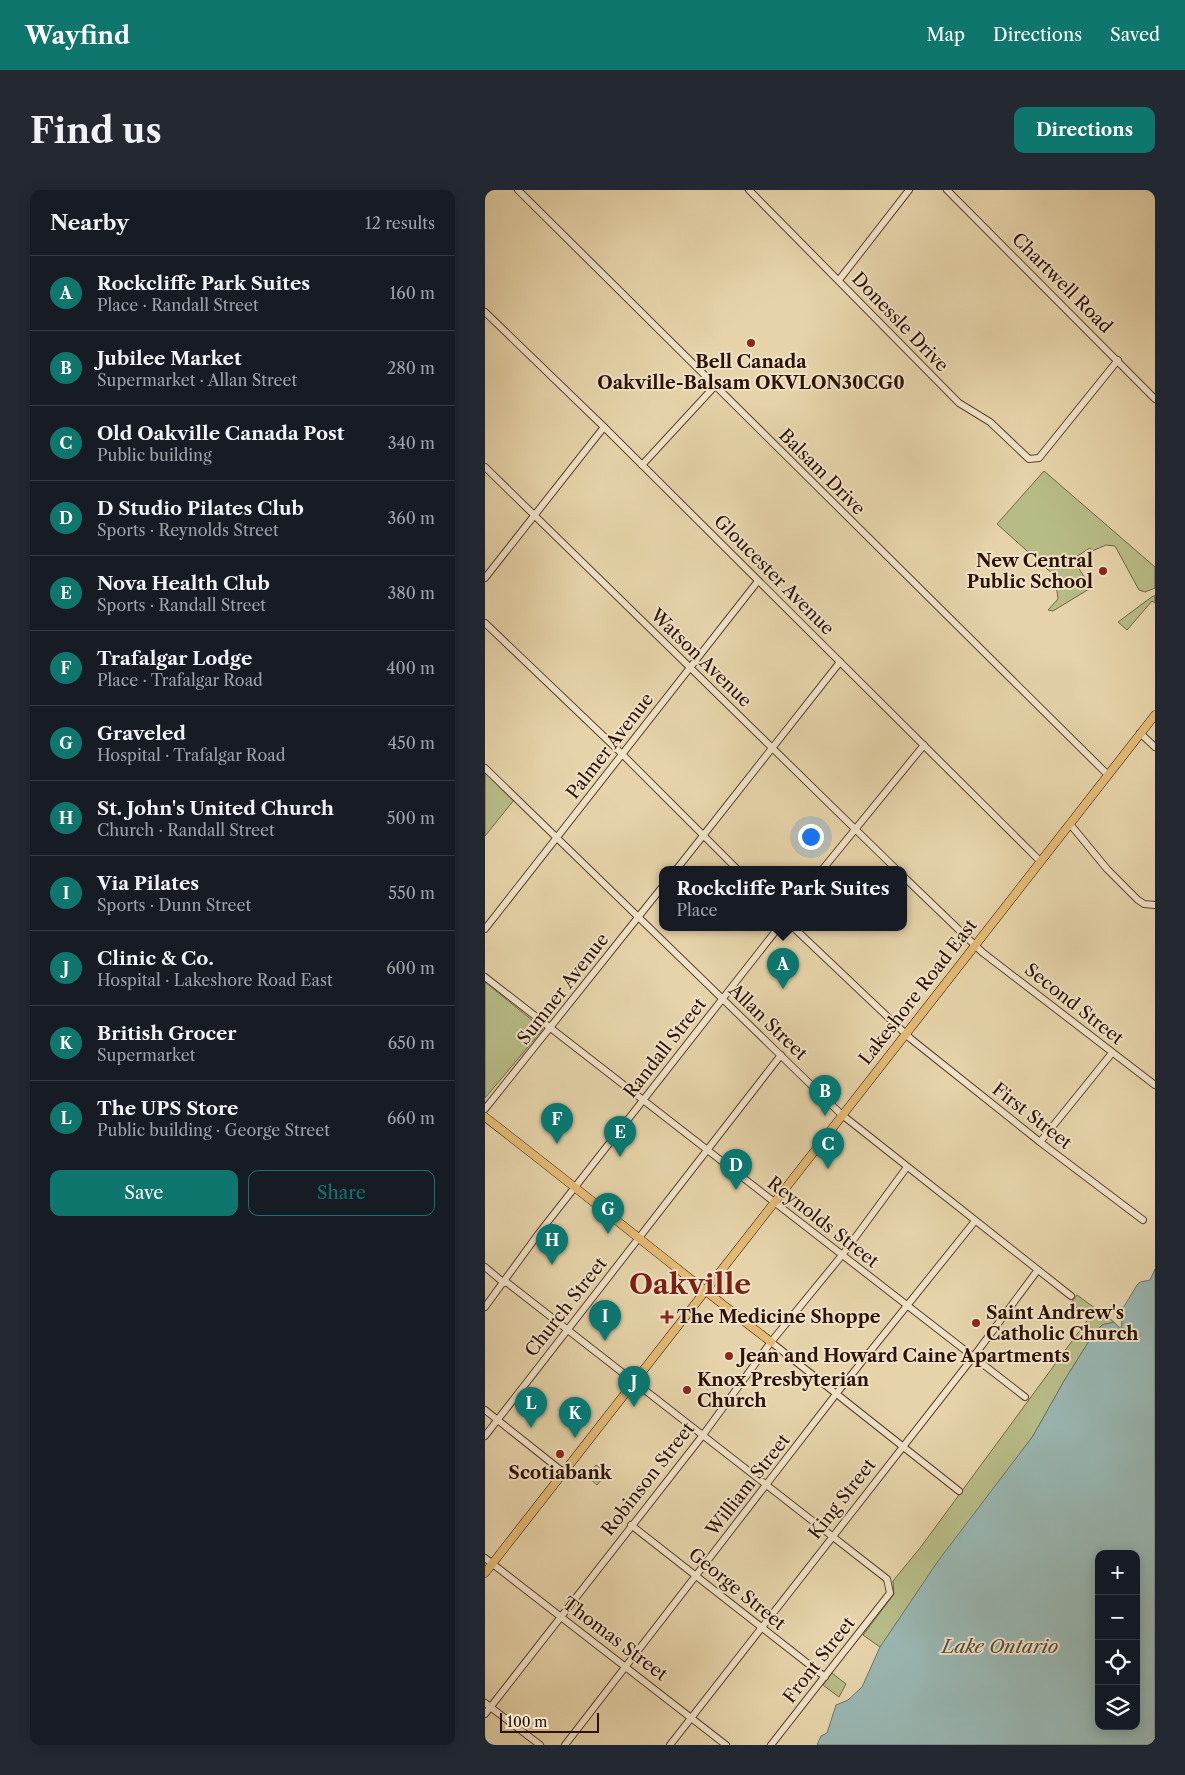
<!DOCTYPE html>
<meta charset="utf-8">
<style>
body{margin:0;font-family:"Libre Caslon Text",serif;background:#242831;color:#f1f3f6}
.controls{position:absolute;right:15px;bottom:15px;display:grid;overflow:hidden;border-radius:10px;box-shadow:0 2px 12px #0003}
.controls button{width:45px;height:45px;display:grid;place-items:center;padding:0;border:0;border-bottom:1px solid #363941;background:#171b24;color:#f1f3f6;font:25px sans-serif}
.scale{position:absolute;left:15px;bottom:12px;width:99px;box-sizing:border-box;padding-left:5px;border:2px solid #2e1105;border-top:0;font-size:14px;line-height:18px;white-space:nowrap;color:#2e1105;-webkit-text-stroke:4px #efe2c7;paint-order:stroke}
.you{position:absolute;left:325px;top:646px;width:18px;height:18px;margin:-12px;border:4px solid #fff;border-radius:50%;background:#1a73e8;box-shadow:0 0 0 8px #1a73e833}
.badge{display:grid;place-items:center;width:32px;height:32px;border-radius:50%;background:#0f766e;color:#fff;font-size:16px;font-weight:700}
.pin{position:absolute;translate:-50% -41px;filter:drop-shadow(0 1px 2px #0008)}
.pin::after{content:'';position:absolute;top:26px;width:18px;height:15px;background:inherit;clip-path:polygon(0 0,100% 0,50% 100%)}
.popup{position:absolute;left:174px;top:676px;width:248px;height:65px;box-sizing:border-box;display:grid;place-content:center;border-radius:10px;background:#171b24;filter:drop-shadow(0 1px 4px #0005);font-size:16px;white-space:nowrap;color:#9ea1a6}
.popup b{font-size:19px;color:#f1f3f6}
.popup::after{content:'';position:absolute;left:50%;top:100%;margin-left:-10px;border:10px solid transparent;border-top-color:#171b24}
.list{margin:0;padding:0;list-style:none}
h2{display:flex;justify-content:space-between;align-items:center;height:65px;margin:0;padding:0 20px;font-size:21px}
h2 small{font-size:16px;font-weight:400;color:#9ea1a6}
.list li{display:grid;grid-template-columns:32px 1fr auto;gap:15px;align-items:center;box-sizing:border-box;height:75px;padding:0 20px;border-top:1px solid #363941}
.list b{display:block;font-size:19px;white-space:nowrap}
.list p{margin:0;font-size:16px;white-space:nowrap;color:#9ea1a6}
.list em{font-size:16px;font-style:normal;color:#9ea1a6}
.actions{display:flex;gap:10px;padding:15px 20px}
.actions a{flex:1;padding:11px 0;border:1px solid #0f766e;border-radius:10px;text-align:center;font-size:18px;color:#0f766e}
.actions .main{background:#0f766e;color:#fff}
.icon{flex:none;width:28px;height:28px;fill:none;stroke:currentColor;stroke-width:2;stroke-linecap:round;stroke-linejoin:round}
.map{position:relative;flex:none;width:670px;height:1555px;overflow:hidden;border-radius:10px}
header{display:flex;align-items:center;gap:30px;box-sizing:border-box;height:70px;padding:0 25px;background:#0f766e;color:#fff}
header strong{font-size:24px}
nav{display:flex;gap:28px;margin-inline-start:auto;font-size:18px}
.intro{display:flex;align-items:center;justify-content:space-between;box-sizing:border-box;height:120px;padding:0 30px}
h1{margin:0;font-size:35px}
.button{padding:12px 22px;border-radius:10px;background:#0f766e;color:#fff;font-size:18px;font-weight:700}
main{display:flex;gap:30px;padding:0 30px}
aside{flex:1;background:#171b24;border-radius:10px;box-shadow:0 2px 12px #0003}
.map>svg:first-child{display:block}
.green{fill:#b7bc87;stroke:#726646}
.water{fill:#99b6b1;stroke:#6e746c;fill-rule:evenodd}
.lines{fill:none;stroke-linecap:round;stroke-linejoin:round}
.minor-casing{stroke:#5c422e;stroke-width:8}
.major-casing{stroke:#2e1105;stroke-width:9}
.minor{stroke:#efe2c7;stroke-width:6}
.major{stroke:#e3ba74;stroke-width:8}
.poi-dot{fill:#8f2418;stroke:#efe2c7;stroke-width:2}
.labels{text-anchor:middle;stroke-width:4;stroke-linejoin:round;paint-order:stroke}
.street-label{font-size:18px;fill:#2e1105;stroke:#efe2c7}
.poi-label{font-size:18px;font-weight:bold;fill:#2e1105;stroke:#efe2c7;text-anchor:start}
.water-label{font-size:19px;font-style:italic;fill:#534b41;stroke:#efe2c7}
.town-label{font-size:28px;font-weight:bold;fill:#7a1f14;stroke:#efe2c7}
</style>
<header>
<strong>Wayfind</strong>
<nav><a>Map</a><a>Directions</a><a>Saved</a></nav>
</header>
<div class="intro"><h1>Find us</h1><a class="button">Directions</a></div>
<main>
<aside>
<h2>Nearby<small>12 results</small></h2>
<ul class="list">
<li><span class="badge">A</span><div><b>Rockcliffe Park Suites</b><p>Place · Randall Street</p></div><em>160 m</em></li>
<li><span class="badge">B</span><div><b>Jubilee Market</b><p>Supermarket · Allan Street</p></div><em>280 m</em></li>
<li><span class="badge">C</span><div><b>Old Oakville Canada Post</b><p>Public building</p></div><em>340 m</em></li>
<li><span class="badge">D</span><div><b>D Studio Pilates Club</b><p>Sports · Reynolds Street</p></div><em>360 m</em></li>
<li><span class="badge">E</span><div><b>Nova Health Club</b><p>Sports · Randall Street</p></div><em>380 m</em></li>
<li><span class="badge">F</span><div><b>Trafalgar Lodge</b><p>Place · Trafalgar Road</p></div><em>400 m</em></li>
<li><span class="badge">G</span><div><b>Graveled</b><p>Hospital · Trafalgar Road</p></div><em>450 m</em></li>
<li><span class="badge">H</span><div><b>St. John's United Church</b><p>Church · Randall Street</p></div><em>500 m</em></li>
<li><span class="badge">I</span><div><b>Via Pilates</b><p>Sports · Dunn Street</p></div><em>550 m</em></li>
<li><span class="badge">J</span><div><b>Clinic &amp; Co.</b><p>Hospital · Lakeshore Road East</p></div><em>600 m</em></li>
<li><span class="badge">K</span><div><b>British Grocer</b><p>Supermarket</p></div><em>650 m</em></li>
<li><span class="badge">L</span><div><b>The UPS Store</b><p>Public building · George Street</p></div><em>660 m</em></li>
</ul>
<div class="actions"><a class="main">Save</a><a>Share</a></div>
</aside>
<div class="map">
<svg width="670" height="1555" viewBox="0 0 670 1555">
<rect width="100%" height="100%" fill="#e6d3a9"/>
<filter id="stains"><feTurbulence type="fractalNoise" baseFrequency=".004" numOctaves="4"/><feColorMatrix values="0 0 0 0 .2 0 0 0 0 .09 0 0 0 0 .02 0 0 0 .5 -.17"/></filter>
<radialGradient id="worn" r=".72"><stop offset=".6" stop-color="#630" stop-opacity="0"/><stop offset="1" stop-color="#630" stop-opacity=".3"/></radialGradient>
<g class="green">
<polygon points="559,281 670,377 670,398 660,402 654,400 630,356 621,355 607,361 605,358 586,370 591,378 593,377 603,393 604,399 568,421 563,420 573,409 570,386 512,334"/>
<polygon points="668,406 670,406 670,413 667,411 642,440 633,432"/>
<polygon points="0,582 29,610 0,646"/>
<polygon points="0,792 58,839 0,908"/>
<polygon points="592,1105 629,1132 617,1135 606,1148 579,1191 548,1246 395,1457 378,1445 409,1404 408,1391 435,1358 604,1128 586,1113"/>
<polygon points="111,1275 122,1283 112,1295 102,1286"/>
<polygon points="347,1483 361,1494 354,1507 338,1495"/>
</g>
<path class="water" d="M670,1079V1555H332L336,1546L342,1543L351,1515L363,1510L377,1497L395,1457L453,1371L548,1246L579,1191L606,1148L617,1135L629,1132L636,1139L637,1131L632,1128L652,1095L655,1092L665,1090ZM614,1364H651V1536H614Z"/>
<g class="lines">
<g class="minor-casing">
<g id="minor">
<polyline points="33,0 622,584"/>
<polyline points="264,0 474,213 505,232 544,269 554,268 633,170"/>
<polyline points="462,0 670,209"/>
<polyline points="354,90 424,0"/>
<polyline points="0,122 119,237 555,671"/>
<polyline points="157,275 229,197"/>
<polyline points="0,277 412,680"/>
<polyline points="0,388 119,237"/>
<polyline points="0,433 133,560 253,680"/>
<polyline points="655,543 670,557"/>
<polyline points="0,578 356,924 586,1106"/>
<polyline points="585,634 622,679 653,710 659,714 670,715"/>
<polyline points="191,680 355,472"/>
<polyline points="337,680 439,555"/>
<polyline points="418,686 497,762 670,895"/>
<polyline points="309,738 426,849 555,952 658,1030"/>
<polyline points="0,739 273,391"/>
<polyline points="0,787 540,1207"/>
<polyline points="0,919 178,696"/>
<polyline points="555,952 627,863"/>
<polyline points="0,1077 19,1093"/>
<polyline points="20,1091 402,1389 405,1403 286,1555"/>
<polyline points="0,1117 54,1043 293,738"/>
<polyline points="286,1152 474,1301"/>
<polyline points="0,1220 78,1282"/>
<polyline points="0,1246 296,865"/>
<polyline points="146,1335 340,1487"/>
<polyline points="0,1368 241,1555"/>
<polyline points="0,1513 55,1555"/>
<polyline points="0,1524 218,1245 286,1152 358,1064 422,977"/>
<polyline points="80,1555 355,1199 490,1031"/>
<polyline points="185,1555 489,1166 552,1081"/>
</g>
</g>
<g class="major-casing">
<g id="major">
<path d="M0,927C96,1001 190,1078 286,1152"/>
<polyline points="0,1383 670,525"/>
</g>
</g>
<use href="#minor" class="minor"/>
<use href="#major" class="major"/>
</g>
<g class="poi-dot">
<circle cx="266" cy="153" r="5"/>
<circle cx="618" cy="381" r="5"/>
<path d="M179.5 1119.5h5v5h5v5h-5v5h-5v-5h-5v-5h5z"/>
<circle cx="491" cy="1133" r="5"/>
<circle cx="244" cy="1166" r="5"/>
<circle cx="202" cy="1200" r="5"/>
<circle cx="75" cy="1264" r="5"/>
</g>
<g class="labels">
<g class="street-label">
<text transform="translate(577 93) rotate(45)" y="6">Chartwell Road</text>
<text transform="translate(415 132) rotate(46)" y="6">Donessle Drive</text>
<text transform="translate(337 282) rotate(45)" y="6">Balsam Drive</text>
<text transform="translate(289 385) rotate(45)" y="6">Gloucester Avenue</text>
<text transform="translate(216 468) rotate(44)" y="6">Watson Avenue</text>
<text transform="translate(125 556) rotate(-52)" y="6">Palmer Avenue</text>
<text transform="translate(78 799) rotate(-52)" y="6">Sumner Avenue</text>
<text transform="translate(433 802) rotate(-52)" y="6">Lakeshore Road East</text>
<text transform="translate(589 814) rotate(38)" y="6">Second Street</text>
<text transform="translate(283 832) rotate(44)" y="6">Allan Street</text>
<text transform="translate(180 858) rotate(-52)" y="6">Randall Street</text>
<text transform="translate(547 926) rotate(38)" y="6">First Street</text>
<text transform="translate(338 1032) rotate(38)" y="6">Reynolds Street</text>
<text transform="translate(81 1117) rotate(-52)" y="6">Church Street</text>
<text transform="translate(163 1289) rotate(-52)" y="6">Robinson Street</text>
<text transform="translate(263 1295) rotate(-52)" y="6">William Street</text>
<text transform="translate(357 1309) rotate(-52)" y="6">King Street</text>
<text transform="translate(252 1399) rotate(39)" y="6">George Street</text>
<text transform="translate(130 1449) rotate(37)" y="6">Thomas Street</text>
<text transform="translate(334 1470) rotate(-52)" y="6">Front Street</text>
</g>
<g class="poi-label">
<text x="266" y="178" text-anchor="middle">Bell Canada<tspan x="266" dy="21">Oakville-Balsam OKVLON30CG0</tspan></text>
<text x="608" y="377" text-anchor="end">New Central<tspan x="608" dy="21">Public School</tspan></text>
<text x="501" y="1129">Saint Andrew's<tspan x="501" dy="21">Catholic Church</tspan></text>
<text x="192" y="1133">The Medicine Shoppe</text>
<text x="254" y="1172">Jean and Howard Caine Apartments</text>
<text x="212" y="1196">Knox Presbyterian<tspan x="212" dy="21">Church</tspan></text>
<text x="75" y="1289" text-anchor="middle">Scotiabank</text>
</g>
<g class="water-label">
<text x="515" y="1463">Lake Ontario</text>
</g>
<g class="town-label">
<text x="205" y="1104">Oakville</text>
</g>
</g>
<rect width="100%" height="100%" filter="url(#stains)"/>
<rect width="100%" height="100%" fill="url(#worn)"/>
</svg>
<div class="controls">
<button>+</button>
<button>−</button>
<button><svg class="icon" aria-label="locate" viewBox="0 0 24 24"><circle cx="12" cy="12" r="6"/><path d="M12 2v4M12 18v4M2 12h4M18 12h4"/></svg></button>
<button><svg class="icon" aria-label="layers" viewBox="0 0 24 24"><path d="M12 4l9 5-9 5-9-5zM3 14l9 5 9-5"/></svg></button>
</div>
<div class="scale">100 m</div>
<div class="you"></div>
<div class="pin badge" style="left:298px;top:799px">A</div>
<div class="popup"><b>Rockcliffe Park Suites</b>Place</div>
<div class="pin badge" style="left:340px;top:926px">B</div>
<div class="pin badge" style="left:343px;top:979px">C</div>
<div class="pin badge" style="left:251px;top:1000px">D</div>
<div class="pin badge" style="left:135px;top:967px">E</div>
<div class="pin badge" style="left:72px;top:954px">F</div>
<div class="pin badge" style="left:123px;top:1044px">G</div>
<div class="pin badge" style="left:67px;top:1075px">H</div>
<div class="pin badge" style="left:120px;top:1151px">I</div>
<div class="pin badge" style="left:149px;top:1217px">J</div>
<div class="pin badge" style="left:90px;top:1248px">K</div>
<div class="pin badge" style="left:46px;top:1238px">L</div>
</div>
</main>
